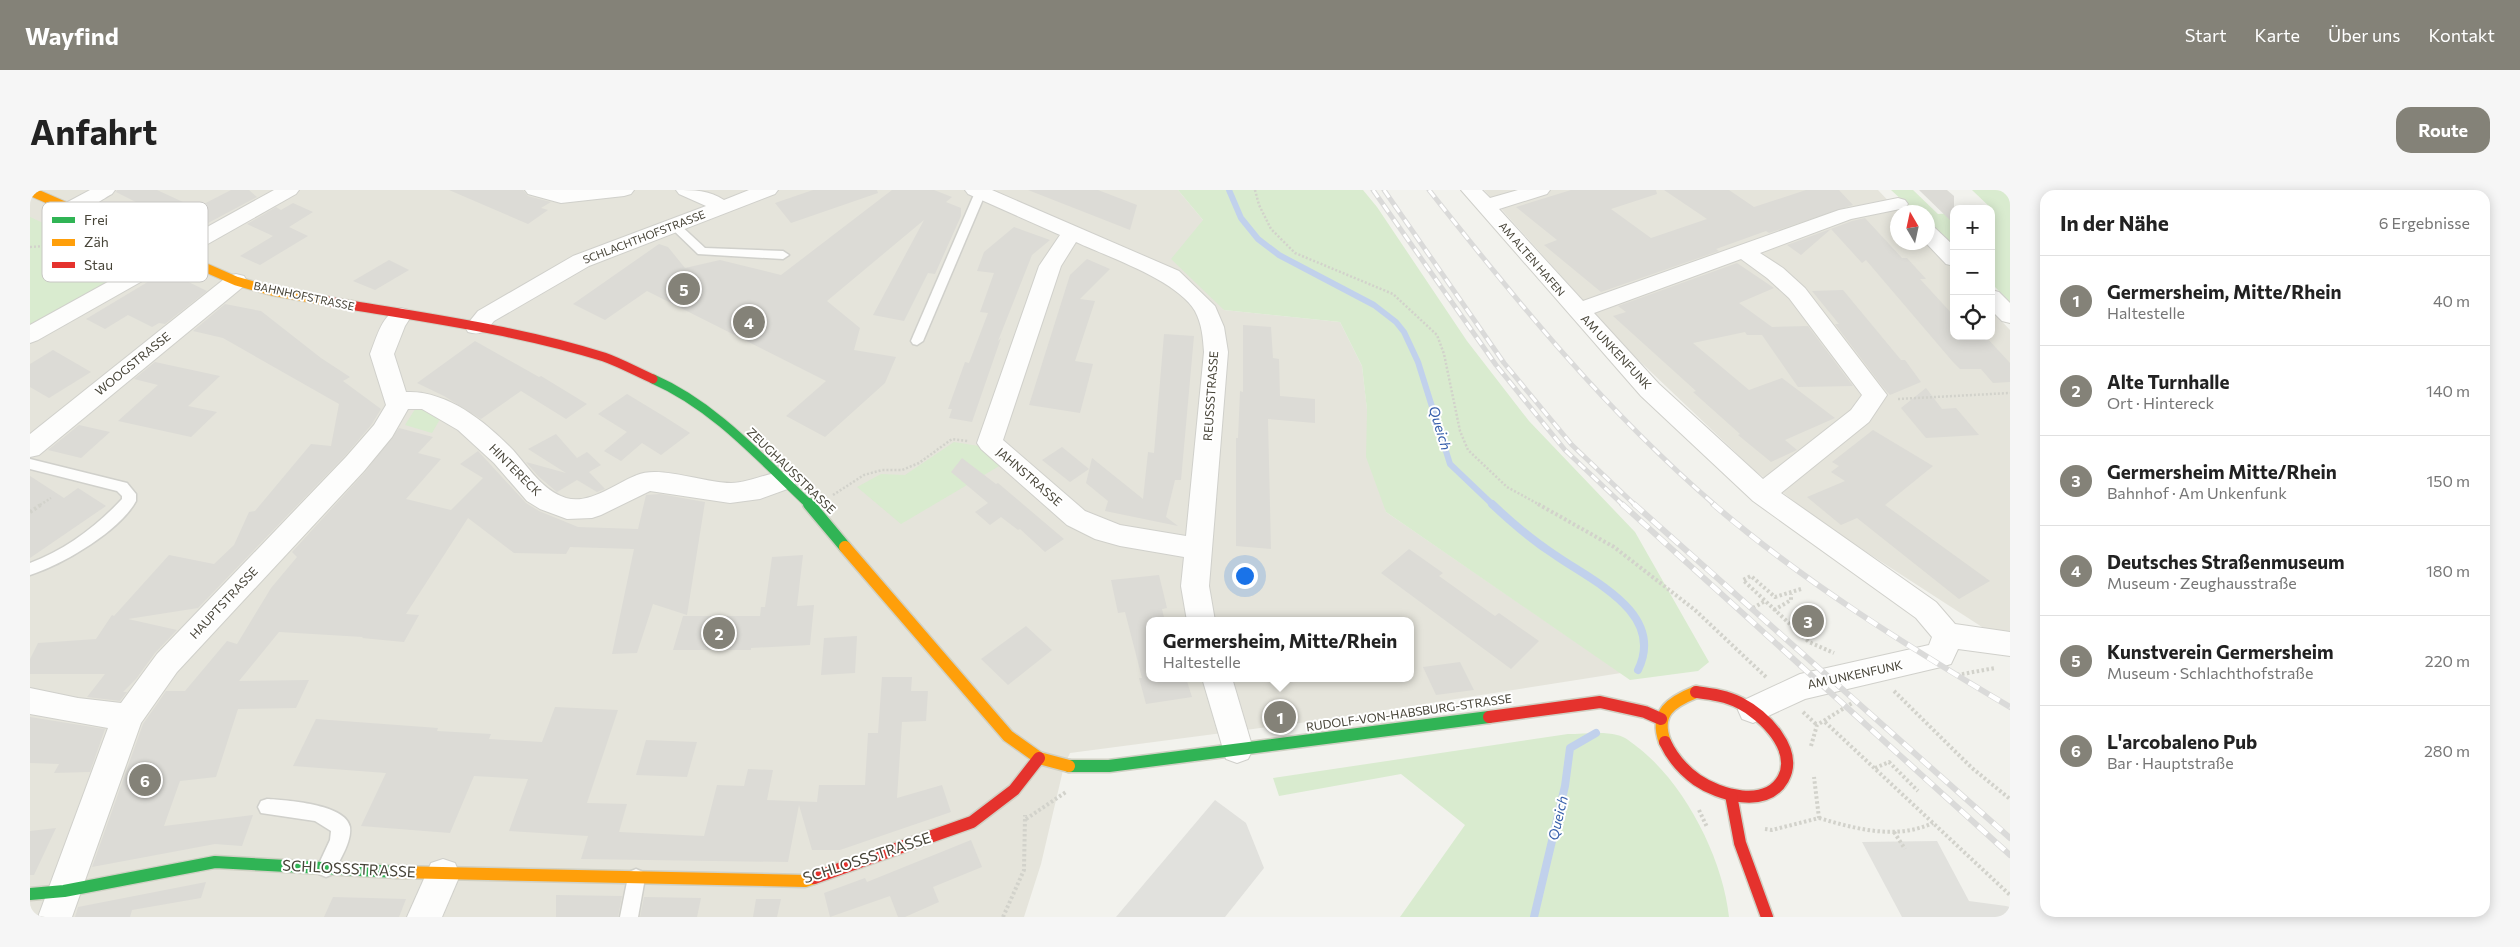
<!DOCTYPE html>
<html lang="de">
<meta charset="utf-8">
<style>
body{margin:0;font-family:Commissioner,sans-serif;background:#f6f6f6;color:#222}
.controls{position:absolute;right:15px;top:15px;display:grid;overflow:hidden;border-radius:10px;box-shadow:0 2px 12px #0003}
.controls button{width:45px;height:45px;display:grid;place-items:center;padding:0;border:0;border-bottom:1px solid #e0e0e0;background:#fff;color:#222;font:25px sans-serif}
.compass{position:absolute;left:1860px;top:15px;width:45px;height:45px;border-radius:50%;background:#fff;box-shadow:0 2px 12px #0003;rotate:351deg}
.you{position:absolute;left:1214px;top:385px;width:18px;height:18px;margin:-12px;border:4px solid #fff;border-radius:50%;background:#1a73e8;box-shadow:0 0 0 8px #1a73e833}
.badge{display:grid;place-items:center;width:32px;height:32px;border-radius:50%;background:#848278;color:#fff;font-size:16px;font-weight:700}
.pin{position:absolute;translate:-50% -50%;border:2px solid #fff;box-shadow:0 1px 5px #0006}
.popup{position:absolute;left:1116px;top:427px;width:268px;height:65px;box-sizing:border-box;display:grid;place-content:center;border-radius:10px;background:#fff;filter:drop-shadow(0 1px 4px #0005);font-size:16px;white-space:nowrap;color:#767676}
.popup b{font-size:19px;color:#222}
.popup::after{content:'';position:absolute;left:50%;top:100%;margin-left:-10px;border:10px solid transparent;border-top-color:#fff}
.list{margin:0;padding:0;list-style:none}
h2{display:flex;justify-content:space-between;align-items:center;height:65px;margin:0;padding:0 20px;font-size:21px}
h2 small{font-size:16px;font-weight:400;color:#767676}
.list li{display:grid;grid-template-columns:32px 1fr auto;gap:15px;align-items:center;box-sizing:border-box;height:90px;padding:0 20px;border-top:1px solid #e0e0e0}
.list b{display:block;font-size:19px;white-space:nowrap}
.list p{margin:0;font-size:16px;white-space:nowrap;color:#767676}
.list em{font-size:16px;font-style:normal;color:#767676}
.icon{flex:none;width:28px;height:28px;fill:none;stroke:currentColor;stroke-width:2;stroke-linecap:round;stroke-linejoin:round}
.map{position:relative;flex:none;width:1980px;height:727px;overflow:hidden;border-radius:15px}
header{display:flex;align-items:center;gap:30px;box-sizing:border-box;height:70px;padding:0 25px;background:#848278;color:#fff}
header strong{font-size:24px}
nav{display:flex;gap:28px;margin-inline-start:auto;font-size:18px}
.intro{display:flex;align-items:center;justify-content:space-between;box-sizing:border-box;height:120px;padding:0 30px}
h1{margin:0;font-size:35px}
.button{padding:12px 22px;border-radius:15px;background:#848278;color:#fff;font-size:18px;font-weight:700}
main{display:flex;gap:30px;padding:0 30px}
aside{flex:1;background:#fff;border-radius:15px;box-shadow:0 2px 12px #0003}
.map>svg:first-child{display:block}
.residential{fill:#e5e4db;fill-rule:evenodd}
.green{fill:#d9ebcf}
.parking{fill:#e1e1dd}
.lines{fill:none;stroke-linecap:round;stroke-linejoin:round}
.stream-far1{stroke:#c1d1ec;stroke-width:6}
.stream{stroke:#c1d1ec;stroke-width:8}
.building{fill:#dcdbd6}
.lane-casing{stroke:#d0d0cb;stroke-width:3}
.street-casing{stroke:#d0d0cb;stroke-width:2}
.fast-far1-casing{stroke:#d0d0c4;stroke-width:11}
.fast-casing{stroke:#d0d0c4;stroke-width:15}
.slow-far1-casing{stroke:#d0d0c4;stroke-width:11}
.slow-casing{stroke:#d0d0c4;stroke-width:15}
.jam-far1-casing{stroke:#d0d0c4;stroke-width:11}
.jam-casing{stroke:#d0d0c4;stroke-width:15}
.path-far1{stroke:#d2d2cb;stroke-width:2.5;stroke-dasharray:2 2;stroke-linecap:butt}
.path{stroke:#d2d2cb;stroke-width:4;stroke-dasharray:2.5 2.5;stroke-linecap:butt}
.lane{fill:#fdfdfc;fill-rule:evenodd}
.street{fill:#fdfdfc;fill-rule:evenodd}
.fast-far1{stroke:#30b455;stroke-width:9}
.fast{stroke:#30b455;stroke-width:12}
.slow-far1{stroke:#ff9f0a;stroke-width:9}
.slow{stroke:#ff9f0a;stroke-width:12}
.jam-far1{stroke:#e5322d;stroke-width:9}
.jam{stroke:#e5322d;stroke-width:12}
.rail-far1-casing{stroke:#dadad9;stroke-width:5}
.rail-casing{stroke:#dadad9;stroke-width:6}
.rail-far1{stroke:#fff;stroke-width:3;stroke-dasharray:9;stroke-linecap:butt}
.rail{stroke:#fff;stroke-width:4.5;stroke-dasharray:12;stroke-linecap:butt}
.labels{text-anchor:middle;stroke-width:4;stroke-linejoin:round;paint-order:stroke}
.far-street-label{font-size:11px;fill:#484539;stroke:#fff}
.street-label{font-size:12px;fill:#484539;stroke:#fff}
.water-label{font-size:14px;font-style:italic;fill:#3961ac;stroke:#fff}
.near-street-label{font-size:15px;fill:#484539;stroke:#fff}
.key{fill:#fff;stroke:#c8c7c4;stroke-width:1}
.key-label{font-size:14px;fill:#484539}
</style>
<header>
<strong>Wayfind</strong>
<nav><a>Start</a><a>Karte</a><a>Über uns</a><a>Kontakt</a></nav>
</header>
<div class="intro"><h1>Anfahrt</h1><a class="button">Route</a></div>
<main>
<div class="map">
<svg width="1980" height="727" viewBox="0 0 1980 727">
<rect width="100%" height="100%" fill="#f2f2ed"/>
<g class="residential">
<path d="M0,0H1148L1173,30L1194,120L1310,132L1332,176L1337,219L1356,322L1591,483L1285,531L1040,563L1034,576L1011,674L994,727H0ZM1120,431H1380V488H1120Z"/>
<polygon points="1454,0 1848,0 1869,22 1868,52 1897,53 1924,80 1924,146 1961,146 1961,120 1980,140 1980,452 1969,448 1793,334 1724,280 1599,161"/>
</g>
<g class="green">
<polygon points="1148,0 1333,0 1347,17 1437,151 1499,231 1605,342 1679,472 1668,481 1600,490 1356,322 1336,267 1337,220 1332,176 1310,132 1194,120 1141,69 1173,30"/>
<polygon points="1861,0 1883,0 1908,24 1924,23 1924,55 1898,32 1898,22 1885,22"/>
<polygon points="1942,0 1980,0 1980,112 1961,93 1961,21 1964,21"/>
<polygon points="0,27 107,75 77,94 0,134"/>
<polygon points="387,216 413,224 402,243 375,235"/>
<polygon points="924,252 949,256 971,275 871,334 827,297 851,284 875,285"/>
<path d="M1538,544C1553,544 1573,541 1587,545C1595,546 1603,554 1610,559C1656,596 1693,669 1699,727H1370L1435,635L1371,584L1249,606L1243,588Z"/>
</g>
<g class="parking">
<polygon points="1185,610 1216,633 1234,678 1195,727 1086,727"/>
<polygon points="1907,651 1939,711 1976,716 1980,717 1980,727 1872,727 1832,652"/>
</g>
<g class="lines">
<polyline class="stream-far1" points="1199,0 1211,28 1228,49 1249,65 1344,115 1366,132 1374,142 1388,172 1420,274 1463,315"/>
<g class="stream">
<path d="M1462,314C1482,333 1502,350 1525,365C1562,391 1636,423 1608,480"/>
<polyline points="1504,727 1535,596 1540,558 1566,543"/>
</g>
</g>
<g class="building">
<polygon points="87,0 127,0 166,18 201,0 219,0 227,7 163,41 86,2"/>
<polygon points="419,0 493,0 498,6 521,12 511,18 518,20 498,34"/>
<polygon points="783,0 847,0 848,3 761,33 745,13"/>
<polygon points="862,0 904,0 922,7 916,12 931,18 931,26 905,84 898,83 874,131 843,125 894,30 797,111 830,138 824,160 866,167 855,193 795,247 756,226 796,191 617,101 575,130 543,114 629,54 638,57 655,78 690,70 751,85"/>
<polygon points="998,0 1068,0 1107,15 1100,40"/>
<polygon points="1541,0 1626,0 1627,4 1581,19 1621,48 1677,29 1634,0 1699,0 1724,17 1776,0 1809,0 1823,15 1739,43 1736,41 1686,59 1689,61 1571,102 1514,55 1527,50 1486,17"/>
<polygon points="1889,0 1917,0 1924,6 1924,34"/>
<polygon points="263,13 283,22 259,37 278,46 230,75 210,66 243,46 217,34 246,17 251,20"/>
<polygon points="1835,28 1872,68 1877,68 1896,89 1890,89 1924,126 1924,146 1955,146 1980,173 1980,192 1963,193 1951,179 1930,179 1923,172 1836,70 1832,73 1801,39 1771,65 1757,55 1822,31"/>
<polygon points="984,37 1020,50 1002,65 968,151 971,148 942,232 919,228 922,219 918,219 935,172 939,173 958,123 950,122 964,83 947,81 954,62"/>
<polygon points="1057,69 1080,79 1050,109 1065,111 1045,171 1063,174 1050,223 999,215 1040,85"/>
<polygon points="359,70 379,80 345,100 323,91"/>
<polygon points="1707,73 1744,98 1709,113 1742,137 1778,136 1823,196 1768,197 1732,145 1717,145 1715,142 1663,153 1719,200 1752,188 1805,228 1755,250 1767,260 1741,272 1708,245 1710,244 1663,202 1666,201 1583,126 1596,122 1588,116"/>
<polygon points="136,81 177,101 135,134 129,133 122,137 98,125 75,139 56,129"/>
<polygon points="1813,100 1871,170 1875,170 1891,192 1860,205 1852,196 1805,134 1809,134 1782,101"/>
<polygon points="195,114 231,121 291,168 320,187 313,191 351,219 342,234 315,266 168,418 98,429 147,440 125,463 106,489 93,502 97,502 90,511 57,507 75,484 0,484 0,469 8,453 66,449 82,425 84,426 139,365 184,374 204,355 219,322 225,321 281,254 301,256 309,214 193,148 163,141"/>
<polygon points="1213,135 1241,137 1243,168 1249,169 1250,206 1285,209 1285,233 1238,229 1241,359 1206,356 1206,248 1208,248 1210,201 1213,202"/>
<polygon points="1134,144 1164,146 1151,290 1145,290 1136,327 1148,336 1075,321 1078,311 1056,293 1062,268 1113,309 1118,262 1124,263"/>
<polygon points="445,151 509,187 511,186 557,214 536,229 491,201 451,229 414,206 387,193"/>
<polygon points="23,160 61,182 19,208 0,197 0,174"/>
<polygon points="125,172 190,186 158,216 187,222 161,247 88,231 128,195 104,189"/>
<polygon points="1896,198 1912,219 1926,218 1949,245 1896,248 1871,218"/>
<polygon points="597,204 635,227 660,243 631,265 612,253 591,271 574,261 597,242 568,224"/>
<polygon points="49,235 80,242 51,268 18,260"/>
<polygon points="369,238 403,247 388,263 411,269 376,309 421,320 453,288 430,274 448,261 496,313 509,321 548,337 608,339 616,305 630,304 675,312 657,425 623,414 607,463 582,464 604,359 540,357 536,364 484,363 438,328 376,424 389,425 374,452 332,448 333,447 249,442 209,491 279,490 266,518 208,519 186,587 150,591 134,636 223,625 212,656 185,654 62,677 113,534 136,501 155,501 197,451 207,454 241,398 267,367 262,362 335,282"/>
<polygon points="1843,240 1903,276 1855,315 1960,391 1929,409 1827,328 1811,335 1777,307 1815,291 1801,282 1809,276 1802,272"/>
<polygon points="526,244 547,268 557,262 571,275 559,282 575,299 567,302 547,290 527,302 508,286 496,272 536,283 498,259"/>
<polygon points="1032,257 1059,279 1040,292 1012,270"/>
<polygon points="932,268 966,294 968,293 1034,349 1015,362 990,339 988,340 971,327 960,335 945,322 958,313 921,282"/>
<polygon points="0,286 34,308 48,298 76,316 0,368"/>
<polygon points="1379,359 1413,383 1409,386 1465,426 1469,423 1509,451 1481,479 1351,383"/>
<polygon points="773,365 767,416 784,415 780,455 721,458 721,460 643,460 653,426 730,426 731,417 735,417 742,367"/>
<polygon points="1129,385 1137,418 1132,419 1135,431 1120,431 1120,488 1156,488 1162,507 1116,514 1109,488 1112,488 1095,422 1088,423 1081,390"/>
<polygon points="996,436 1022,460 978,495 951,469"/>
<polygon points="827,446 825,483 791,485 794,448"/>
<polygon points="1430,472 1444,500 1406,505 1393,477"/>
<polygon points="852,487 882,487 881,501 898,501 896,531 872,532 867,608 912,595 921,622 810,660 782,660 769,615 758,672 551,669 558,646 479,641 498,589 444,586 420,643 331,636 356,583 263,576 286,529 408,538 407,541 461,544 459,549 512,552 525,517 588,520 557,613 597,614 589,642 674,646 687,595 714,596 718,579 743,580 737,610 787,612 789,595 835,595 838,543 848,543"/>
<polygon points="0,527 75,539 60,582 24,583 29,574 0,573"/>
<polygon points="616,550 667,552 657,587 606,585"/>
<polygon points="26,638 4,685 0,685 0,641"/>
<polygon points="941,650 952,677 903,697 909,712 875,727 868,727 860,706 800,727 794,703 835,688 837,692"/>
<polygon points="176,692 171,708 102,720 100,727 45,727 48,717"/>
<polygon points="526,705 592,706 588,727 526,727"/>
<polygon points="303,707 376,709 369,727 294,727"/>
<polygon points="614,707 671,708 667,727 610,727"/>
<polygon points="726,709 751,709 747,727 723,727"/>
</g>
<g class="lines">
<g class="lane-casing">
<g id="lane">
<polygon points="946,0 956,2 893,151 887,155 883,154 881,151"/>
<polygon points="644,32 648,33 675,58 753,61 759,65 753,69 668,64 640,37 640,33"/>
<path d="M0,269L97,293L106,304V311C90,341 32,375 0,385V373C35,360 67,336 92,309V306L87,301L0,279Z"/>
<path d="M237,609C255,610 316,614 320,637C322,652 309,671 303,684L296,687L289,684L287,678L300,650L301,641L285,631L231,623L228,617L231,611Z"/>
<polygon points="606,679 613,682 615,688 608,727 590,727 599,682"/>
</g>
</g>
<g class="street-casing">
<g id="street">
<path d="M60,0H85L82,4C67,12 49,28 32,23L29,19L32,15Z"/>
<polygon points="244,0 269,0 266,4 8,150 0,153 0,135"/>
<polygon points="495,0 604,0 601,4 594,6 531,13 498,4"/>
<path d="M646,0C664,0 679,0 694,10L719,0H748L745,4L559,76L464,131C456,141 451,146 438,142L435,137L448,121L543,66L676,16L649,4Z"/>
<path d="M935,0H962L1149,81L1185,116L1194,137L1198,162L1179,396L1185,431H1157L1151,396L1154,367L1090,356L1065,349L1037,335L951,259L947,253L1009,76L1030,45L938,4ZM1046,52C1078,67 1147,90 1165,121C1172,134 1173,148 1174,162L1156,346L1090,335L1055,321L973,250L1031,76Z"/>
<path d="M1431,0H1452L1460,8L1488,0H1520L1517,4L1469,19L1553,111L1809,20L1868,8L1875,10L1878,14L1875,18L1821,29L1730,63L1753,78L1775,98L1857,205L1839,232L1751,303L1906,412L1925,434L1980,442V466L1928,459L1921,474L1911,477L1775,509L1723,533L1712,529L1708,520L1712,511L1770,484L1899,455L1902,447L1886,428L1723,311L1611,206ZM1711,69L1737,88L1759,108L1832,205L1821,220L1733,289L1629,194L1564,123Z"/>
<polygon points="1898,37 1905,38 1924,56 1924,76 1916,74 1895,52 1898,52"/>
<polygon points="206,84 214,86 217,91 214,96 9,265 0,267 0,244 198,86"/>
<polygon points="1961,100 1969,102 1980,113 1980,133 1972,131 1961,120"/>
<path d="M371,118L379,120L382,125L375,136L364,164L376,202C417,200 456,232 483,260C499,278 512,300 536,308C560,315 586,293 607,285C629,275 675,293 701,293C721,293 746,278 763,283L767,290L763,297L730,309L700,313L620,301L571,325L562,328L537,329L510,319L497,311L464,273L428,240L392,219H378L362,247L334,281L147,482L111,533L42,727H8L78,538L0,524V498L48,508L91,513L127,464L316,267L344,235L356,215L340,164C347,147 352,123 371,118Z"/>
<polygon points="1172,488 1202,488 1223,559 1218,569 1207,573 1196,569"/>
<polygon points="413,669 425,673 430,685 412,727 377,727 401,673"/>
</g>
</g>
<g class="fast-far1-casing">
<path id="fast-far1" d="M623,189C685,216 732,270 780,315"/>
</g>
<g class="fast-casing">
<g id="fast">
<polyline points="779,314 815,357"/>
<polyline points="1039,576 1079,576 1459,527"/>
<polyline points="0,704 34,701 185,672 367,682"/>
</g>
</g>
<g class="slow-far1-casing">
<polyline id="slow-far1" points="0,1 206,91 242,101 297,111"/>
</g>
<g class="slow-casing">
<g id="slow">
<polyline points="815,357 978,546 1009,568 1039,576"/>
<path d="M1635,552C1624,523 1641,512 1666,502"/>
<polyline points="367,682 775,691 784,688"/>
</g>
</g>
<g class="jam-far1-casing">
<path id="jam-far1" d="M297,111C389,127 484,139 574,167C591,173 607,182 623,189"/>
</g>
<g class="jam-casing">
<g id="jam">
<polyline points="1459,527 1570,512 1615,522 1631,529"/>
<path d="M1635,552C1642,567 1653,580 1667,590C1689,605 1736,619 1753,589C1769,560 1734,525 1710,513C1697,506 1681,504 1666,502"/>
<polyline points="1701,605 1710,653 1737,727"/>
<polyline points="784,688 942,632 984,600 1009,568"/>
</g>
</g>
<g class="path-far1">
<polyline points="1225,0 1229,15 1241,39 1265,63 1363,104 1407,145 1414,164 1430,241 1438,260 1477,297 1510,315"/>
<polyline points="0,57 16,56 71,83"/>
<polyline points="1868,209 1980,203"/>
<polyline points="803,305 834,285 852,280 872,280 889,273 922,249 938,251"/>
<polyline points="10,315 21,308"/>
</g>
<g class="path">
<polyline points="1508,314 1584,357 1665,420 1736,487"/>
<polyline points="0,322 12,314"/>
<polyline points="1771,399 1745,407 1721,386 1713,390 1779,452 1804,463"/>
<polyline points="1723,418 1735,411"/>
<polyline points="1744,420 1761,410 1761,404"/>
<polyline points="1927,485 1965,478"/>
<polyline points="1864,501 1942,578 1980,609"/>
<polyline points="1773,522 1787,535"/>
<polyline points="1795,532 1980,705"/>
<polyline points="1781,556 1787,535 1827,510"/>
<polyline points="1845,578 1859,572 1888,601"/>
<polyline points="1669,620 1677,637"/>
<path d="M1789,628C1826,639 1866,650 1903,633"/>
<polyline points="996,629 1036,602"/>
<polyline points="1735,639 1742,640 1789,628 1784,587"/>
<polyline points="1864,642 1875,659"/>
<polyline points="973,727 994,680 995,625"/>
</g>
<use href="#lane" class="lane"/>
<use href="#street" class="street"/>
<use href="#fast-far1" class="fast-far1"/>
<use href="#fast" class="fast"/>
<use href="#slow-far1" class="slow-far1"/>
<use href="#slow" class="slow"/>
<use href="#jam-far1" class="jam-far1"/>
<use href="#jam" class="jam"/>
<g class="rail-far1-casing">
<g id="rail-far1">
<polyline points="1343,0 1466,175 1535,260 1593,315"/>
<polyline points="1354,0 1474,173 1542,255 1605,315"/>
<path d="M1399,0C1489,114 1575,220 1685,315"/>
</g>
</g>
<g class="rail-casing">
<g id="rail">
<polyline points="1592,314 1980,665"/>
<polyline points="1604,314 1980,648"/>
<path d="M1683,314C1774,392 1877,456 1980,517"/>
</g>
</g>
<use href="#rail-far1" class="rail-far1"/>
<use href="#rail" class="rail"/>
</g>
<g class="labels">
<g class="far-street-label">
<text transform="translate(614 47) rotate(-21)" y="4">SCHLACHTHOFSTRASSE</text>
<text transform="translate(1502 69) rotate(49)" y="4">AM ALTEN HAFEN</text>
<text transform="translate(274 106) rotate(12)" y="4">BAHNHOFSTRASSE</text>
</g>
<g class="street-label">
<text transform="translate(1586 162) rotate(47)" y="4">AM UNKENFUNK</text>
<text transform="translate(103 174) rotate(-39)" y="4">WOOGSTRASSE</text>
<text transform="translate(1181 206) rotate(-86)" y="4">REUSSSTRASSE</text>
<text transform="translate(485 280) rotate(45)" y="4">HINTERECK</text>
<text transform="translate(761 281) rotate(44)" y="4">ZEUGHAUSSTRASSE</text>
<text transform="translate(999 287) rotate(41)" y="4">JAHNSTRASSE</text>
<text transform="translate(194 413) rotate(-47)" y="4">HAUPTSTRASSE</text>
<text transform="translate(1825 485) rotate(-12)" y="4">AM UNKENFUNK</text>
<text transform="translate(1379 523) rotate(-8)" y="4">RUDOLF-VON-HABSBURG-STRASSE</text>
</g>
<g class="water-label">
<text transform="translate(1410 238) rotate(73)" y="5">Queich</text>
<text transform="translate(1528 628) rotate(-77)" y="5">Queich</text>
</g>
<g class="near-street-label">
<text transform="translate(837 668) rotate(-18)" y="5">SCHLOSSSTRASSE</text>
<text transform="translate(319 679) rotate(3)" y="5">SCHLOSSSTRASSE</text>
</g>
</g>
<rect x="12" y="12" width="166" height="80" rx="8" class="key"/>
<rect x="22" y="27" width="23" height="6" fill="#30b455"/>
<rect x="22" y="49" width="23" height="7" fill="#ff9f0a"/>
<rect x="22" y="72" width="23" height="6" fill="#e5322d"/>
<g class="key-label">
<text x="54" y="35">Frei</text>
<text x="54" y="57">Zäh</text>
<text x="54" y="80">Stau</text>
</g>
</svg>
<div class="controls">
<button>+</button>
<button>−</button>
<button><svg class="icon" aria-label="locate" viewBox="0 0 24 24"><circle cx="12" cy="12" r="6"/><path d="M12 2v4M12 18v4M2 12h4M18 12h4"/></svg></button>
</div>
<svg class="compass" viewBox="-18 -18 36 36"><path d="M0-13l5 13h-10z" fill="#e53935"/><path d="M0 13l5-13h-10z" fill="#767676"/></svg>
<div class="you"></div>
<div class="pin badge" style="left:1250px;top:527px">1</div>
<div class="popup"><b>Germersheim, Mitte/Rhein</b>Haltestelle</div>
<div class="pin badge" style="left:689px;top:443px">2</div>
<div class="pin badge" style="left:1778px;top:431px">3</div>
<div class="pin badge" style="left:719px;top:132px">4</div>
<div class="pin badge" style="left:654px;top:99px">5</div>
<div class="pin badge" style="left:115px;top:590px">6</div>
</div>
<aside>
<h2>In der Nähe<small>6 Ergebnisse</small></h2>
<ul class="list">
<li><span class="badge">1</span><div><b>Germersheim, Mitte/Rhein</b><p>Haltestelle</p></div><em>40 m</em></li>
<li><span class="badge">2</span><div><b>Alte Turnhalle</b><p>Ort · Hintereck</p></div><em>140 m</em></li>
<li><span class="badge">3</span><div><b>Germersheim Mitte/Rhein</b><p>Bahnhof · Am Unkenfunk</p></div><em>150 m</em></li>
<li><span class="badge">4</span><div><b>Deutsches Straßenmuseum</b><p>Museum · Zeughausstraße</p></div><em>180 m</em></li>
<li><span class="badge">5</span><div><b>Kunstverein Germersheim</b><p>Museum · Schlachthofstraße</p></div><em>220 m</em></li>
<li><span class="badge">6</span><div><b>L'arcobaleno Pub</b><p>Bar · Hauptstraße</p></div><em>280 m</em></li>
</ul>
</aside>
</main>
